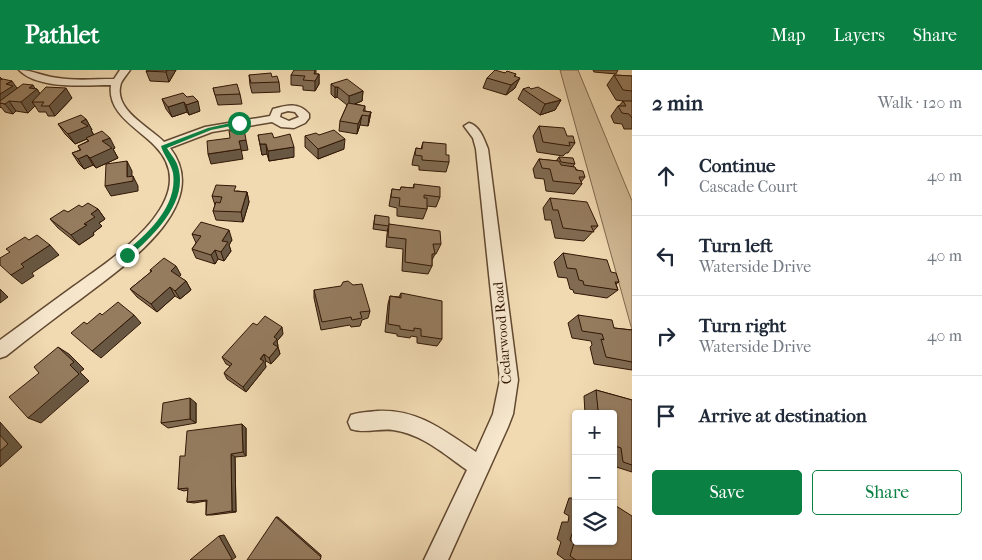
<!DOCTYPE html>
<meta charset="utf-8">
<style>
body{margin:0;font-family:"IM FELL French Canon",serif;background:#f6f6f7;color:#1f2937}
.controls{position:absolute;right:15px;bottom:15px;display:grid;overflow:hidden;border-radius:5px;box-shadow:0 1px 4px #0004}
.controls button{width:45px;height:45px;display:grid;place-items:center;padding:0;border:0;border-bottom:1px solid #e0e1e3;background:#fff;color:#1f2937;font:25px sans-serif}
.stop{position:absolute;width:15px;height:15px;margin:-11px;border:4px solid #0b8043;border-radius:50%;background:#fff}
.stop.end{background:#0b8043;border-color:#fff;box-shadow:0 1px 5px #0008}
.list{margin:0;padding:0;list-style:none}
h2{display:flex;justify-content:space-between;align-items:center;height:65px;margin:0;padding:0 20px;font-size:21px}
h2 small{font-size:16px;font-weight:400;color:#747a83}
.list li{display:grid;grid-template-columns:32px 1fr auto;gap:15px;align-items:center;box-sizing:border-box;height:80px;padding:0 20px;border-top:1px solid #e0e1e3}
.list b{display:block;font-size:19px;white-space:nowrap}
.list p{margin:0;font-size:16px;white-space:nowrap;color:#747a83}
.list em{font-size:16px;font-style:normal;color:#747a83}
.actions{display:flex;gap:10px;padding:15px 20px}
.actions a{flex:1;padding:11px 0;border:1px solid #0b8043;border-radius:5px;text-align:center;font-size:18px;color:#0b8043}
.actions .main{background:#0b8043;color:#fff}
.icon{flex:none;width:28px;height:28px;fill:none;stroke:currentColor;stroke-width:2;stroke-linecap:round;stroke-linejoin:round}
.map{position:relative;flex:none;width:632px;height:490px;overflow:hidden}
header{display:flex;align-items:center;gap:30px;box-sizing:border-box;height:70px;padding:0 25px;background:#0b8043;color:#fff}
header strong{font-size:24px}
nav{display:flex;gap:28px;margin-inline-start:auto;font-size:18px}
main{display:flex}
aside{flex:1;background:#fff}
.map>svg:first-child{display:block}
.green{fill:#d0b995;stroke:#80684d}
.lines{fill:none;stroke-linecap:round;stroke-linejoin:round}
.minor-casing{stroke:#614830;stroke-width:3}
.minor{fill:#f6e7cd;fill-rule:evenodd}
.wall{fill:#806b52;stroke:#311705}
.shaded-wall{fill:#685742;stroke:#311705}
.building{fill:#957c5f;stroke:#311705}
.route{fill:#0b8043}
.labels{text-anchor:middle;stroke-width:4.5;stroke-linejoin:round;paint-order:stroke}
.street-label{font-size:14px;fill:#311705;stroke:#f6e7cd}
</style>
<header>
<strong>Pathlet</strong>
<nav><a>Map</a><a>Layers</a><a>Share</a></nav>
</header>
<main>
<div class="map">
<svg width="632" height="490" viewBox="0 0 632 490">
<rect width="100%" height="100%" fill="#f1dab2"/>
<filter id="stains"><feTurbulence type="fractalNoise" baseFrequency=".004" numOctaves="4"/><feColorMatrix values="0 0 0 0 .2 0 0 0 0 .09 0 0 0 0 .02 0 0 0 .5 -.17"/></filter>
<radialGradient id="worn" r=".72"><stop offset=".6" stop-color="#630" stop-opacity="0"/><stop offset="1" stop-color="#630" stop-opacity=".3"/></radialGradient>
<polygon class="green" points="560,0 578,0 632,131 632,260"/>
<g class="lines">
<g class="minor-casing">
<g id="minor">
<path d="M19,0C33,0 44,7 58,8C77,11 95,9 114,9L120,0H130C127,4 123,9 121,13C112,40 150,57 164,72L205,57L270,46L273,39C287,35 299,32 309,44V48L305,53L294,58L281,57L272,52L212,62L170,78C215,136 121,198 82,228C56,247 31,266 6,286L0,288V270C25,252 49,234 74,216C110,190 207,129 155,76C138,58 107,44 111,15C85,15 39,20 19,0ZM288,41L295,42L299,47L289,51L280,47L281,43Z"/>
<path d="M469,53C480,56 484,69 488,79L518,310L513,344L508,357L448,490H424L467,400C444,384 422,364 393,360C379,358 365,364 351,359L348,352L351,345C360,342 368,342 378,341C418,339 444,361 476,382L493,344L500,310L476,79L473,68L464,56Z"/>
</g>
</g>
<use href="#minor" class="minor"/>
</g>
<g class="wall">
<polygon points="176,0 169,12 150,11 146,1"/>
<polygon points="316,0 316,4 319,4 319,14 315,21 303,20 303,16 291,15 291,5"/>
<polygon points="593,0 618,0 616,4 594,2"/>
<polygon points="505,3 516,4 515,6 515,18 506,25 483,18 487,8"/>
<polygon points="249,5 279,12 280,22 252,23 250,15"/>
<polygon points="614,5 632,6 632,59 624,59 622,54 614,53 611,46 618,36 619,36 623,31 616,30 607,15"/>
<polygon points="0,7 2,9 17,18 37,19 40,24 72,28 55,46 48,46 46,42 39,42 35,36 28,43 16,41 13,44 5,42 1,37 0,38"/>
<polygon points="331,14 363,21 362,31 355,34 365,36 365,41 371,42 369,52 368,56 360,55 357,64 339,61 340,51 347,35 337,27 335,28 331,24"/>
<polygon points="213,18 240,24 242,34 218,35"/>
<polygon points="523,19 531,19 561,30 555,40 540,45 518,29"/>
<polygon points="187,27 200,41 189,45 187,42 172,47 166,39 162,29"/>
<polygon points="86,49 92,60 91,60 94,65 115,78 113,79 118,88 96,98 93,95 84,99 79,94 72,83 80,80 78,76 88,71 87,69 75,74 65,64 58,54"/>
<polygon points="539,56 567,66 575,73 568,83 566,83 563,86 537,82 533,66"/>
<polygon points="258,65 274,68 294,87 269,91 267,84 262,85"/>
<polygon points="319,65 344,79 318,89 305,77 305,66"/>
<polygon points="423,72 446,85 449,92 446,102 419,100 419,96 412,95 413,89 416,78 421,79"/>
<polygon points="559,87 575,94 573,96 585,107 581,112 582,114 574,124 546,121 544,109 535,108 533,99 539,89 556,91"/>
<polygon points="414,114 440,127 436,137 427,136 427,139 423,149 397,146 397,138 389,136 392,119 400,120 401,117 413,118"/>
<polygon points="237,121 247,122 249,132 243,152 216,150 213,141 215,135 212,126"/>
<polygon points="550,128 598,156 584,171 555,168 551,150 545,150 543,138"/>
<polygon points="82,137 98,139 105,149 99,153 102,156 93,163 94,165 79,175 58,158 50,149"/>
<polygon points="375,145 389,156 387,161 373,159"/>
<polygon points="389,154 441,174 436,184 435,184 432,190 432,196 428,204 402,201 403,179 386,177 387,164"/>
<polygon points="192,164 232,170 229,175 231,181 224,191 218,189 215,194 196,188 192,179 196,173"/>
<polygon points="563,183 611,202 619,212 616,214 618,220 607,228 574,223 573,220 570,219 567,208 558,207 554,192"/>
<polygon points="150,200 181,205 179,207 186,211 191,220 180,229 175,226 157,242 137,227 130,219 151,202"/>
<polygon points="314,220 370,241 368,248 362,250 360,256 351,257 350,255 321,260 314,228"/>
<polygon points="401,223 442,269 437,276 417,273 417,267 411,266 410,268 397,266 397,264 385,262 388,234 390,226 399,227"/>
<polygon points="578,245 614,258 632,260 632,300 594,294 590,277 592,275 591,271 572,268 568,253"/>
<polygon points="257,255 283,264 277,271 278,276 278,277 280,284 271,294 266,291 265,293 266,297 246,322 227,309 224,303 230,296 226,294 222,287"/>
<polygon points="596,320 632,330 632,402 613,396 613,344 585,344 584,326"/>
<polygon points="196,333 196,353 168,358 161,353"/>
<polygon points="242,354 246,358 246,386 235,387 236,442 212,445 206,445 206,431 194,433 187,432 188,420 184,421 178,419 185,386"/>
<polygon points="569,428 576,428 576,471 632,490 565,490 557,484 561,472 557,469 562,452 568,452 569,446 564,443"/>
</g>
<g class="shaded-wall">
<polygon points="167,0 176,0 169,12 166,2"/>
<polygon points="319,4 319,14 315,21 315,11"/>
<polygon points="520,8 515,18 506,25 511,15"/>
<polygon points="12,11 19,21 9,31 16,41 13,44 5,34 0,33 0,24 6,14"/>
<polygon points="33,15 36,20 37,19 44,30 32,32 35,36 28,43 21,32 29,18"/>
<polygon points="335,17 338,17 337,27 335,28"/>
<polygon points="66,18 72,28 55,46 49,36"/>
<polygon points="363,21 362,31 349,36 349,26"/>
<polygon points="561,30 555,40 540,45 545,34"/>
<polygon points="198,31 200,41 189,45 186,35"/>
<polygon points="184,32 187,42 172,47 168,37"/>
<polygon points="371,42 369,52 368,56 369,46"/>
<polygon points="362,45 360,55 357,64 358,54"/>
<polygon points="86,49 92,60 91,60 94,66 75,74 68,64 81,52"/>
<polygon points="110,68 115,78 113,79 118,88 96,98 90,88 102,71"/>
<polygon points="345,69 344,79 318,89 318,79"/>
<polygon points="246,70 248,80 241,81 239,71"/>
<polygon points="260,74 266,74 267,84 262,85"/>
<polygon points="294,77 294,87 269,91 268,81"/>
<polygon points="241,79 243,89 211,94 208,84"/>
<polygon points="87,85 93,95 84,99 78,89"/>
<polygon points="127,91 132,101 132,112 133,106 138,116 138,121 111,126 105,116 127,107"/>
<polygon points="247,122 249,132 243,152 241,142"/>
<polygon points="98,139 105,149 99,153 102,156 93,163 94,165 79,175 71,165 84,154 91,144"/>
<polygon points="229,160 232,170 229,175 231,181 224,191 221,182 222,171"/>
<polygon points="50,175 59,185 32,203 34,206 22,214 11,205 21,194"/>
<polygon points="215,180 218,189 215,194 211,185"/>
<polygon points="176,196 181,205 176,210 171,201"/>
<polygon points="186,211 191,220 180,229 175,221"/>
<polygon points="170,217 175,226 157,242 151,234"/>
<polygon points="0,219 8,227 0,233"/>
<polygon points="134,245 141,253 101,288 92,281"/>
<polygon points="282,257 283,264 277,271 278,276 274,281 273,274 274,267"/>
<polygon points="58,277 69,284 84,299 80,302 89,311 41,353 28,348 70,295"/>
<polygon points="278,277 280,284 271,294 269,288"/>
<polygon points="264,284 266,291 265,293 266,297 246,322 243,317"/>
<polygon points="190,328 196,333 196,353 190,349"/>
<polygon points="0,352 22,377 0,397"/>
<polygon points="242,354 246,358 246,386 243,382"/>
<polygon points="231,384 235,387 236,442 232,441"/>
<polygon points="276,447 278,447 321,485 321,487"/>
<polygon points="224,465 236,487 232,490 230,490 219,466"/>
</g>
<g class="building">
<polygon points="147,0 167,0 166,2 146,1"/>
<polygon points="294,0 315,0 314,4 319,4 315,11 303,10 305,6 291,5"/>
<polygon points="495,0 505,3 507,1 516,4 514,6 520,8 511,15 487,8"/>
<polygon points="271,3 272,7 277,6 279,12 251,13 249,5"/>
<polygon points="614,5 632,6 632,21 623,20"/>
<polygon points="3,9 12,11 6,14 13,16 0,24 0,10"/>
<polygon points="347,9 363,21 349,26 338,17 335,17 331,14"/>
<polygon points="23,14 33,15 29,18 37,19 21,32 9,31 5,34 0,33 0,31"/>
<polygon points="237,14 240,24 215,25 213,18"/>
<polygon points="46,17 66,18 49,36 41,36 44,32 32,32"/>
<polygon points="529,17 531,19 538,17 561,30 545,34 523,19"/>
<polygon points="183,23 187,27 193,26 198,31 186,35 184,32 168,37 162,29"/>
<polygon points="623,31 632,31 632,48 629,44 622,43 618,36 626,36"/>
<polygon points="348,33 365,36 363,41 371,42 369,46 362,45 358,54 340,51"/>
<polygon points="81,45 86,49 81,52 88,56 68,64 58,54"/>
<polygon points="539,56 564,58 567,66 573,66 575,73 569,72 570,76 543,72"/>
<polygon points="244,59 246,70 239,71 241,79 208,84 207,71 230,68 229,61"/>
<polygon points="334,60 345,69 318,79 305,66 316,63 319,65"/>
<polygon points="102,61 110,68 102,71 112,78 90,88 87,85 78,89 72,83 81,80 78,76 89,71 86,68"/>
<polygon points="272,63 274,68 290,64 294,77 268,81 266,74 260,74 258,65"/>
<polygon points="423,72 446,74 446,85 449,85 449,92 422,90 422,86 415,85 416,78 422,79"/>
<polygon points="559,87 573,88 575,94 561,92"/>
<polygon points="539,89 559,91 561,95 575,97 576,100 583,101 585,107 579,107 582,114 553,111 550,99 542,98"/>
<polygon points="127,91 127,107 133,106 133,111 105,116 106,94"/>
<polygon points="414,114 440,117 440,127 424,125 424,128 427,128 427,139 399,136 400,128 391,127 392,119 400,120 401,117 414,118"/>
<polygon points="216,115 236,116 234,121 247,122 241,142 213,141 216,132 220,133 222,127 212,126"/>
<polygon points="550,128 587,132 598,156 591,156 594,162 563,158 558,140 553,140"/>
<polygon points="88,133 98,139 91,144 95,147 84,154 87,155 71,165 50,149 64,140 68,142 79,135 82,137"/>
<polygon points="375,145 389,147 389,156 374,154"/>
<polygon points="201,152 229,160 222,171 228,172 221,182 215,180 211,185 192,179 201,166 192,164"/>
<polygon points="389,154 440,161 441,174 433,174 435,184 432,184 432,196 405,192 406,169 388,167"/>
<polygon points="37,165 50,175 21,194 24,197 11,205 0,195 0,188 10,182 6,179 25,167 29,170"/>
<polygon points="563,183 607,190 611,202 616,203 619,212 615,212 618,220 584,215 583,211 579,210 576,199 567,198"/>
<polygon points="164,188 176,196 171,201 186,211 175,221 170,217 151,234 130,219 152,201 150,200"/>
<polygon points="348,211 353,215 362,214 370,241 360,242 362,248 352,250 351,247 322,252 314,220 341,216 343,212"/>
<polygon points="401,223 442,231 442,269 421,266 421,259 414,258 414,261 400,259 400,256 388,254 390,226 401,228"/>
<polygon points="118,232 134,245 92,281 71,263 84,252 87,254 100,243 102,245"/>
<polygon points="578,245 612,250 614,258 632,260 632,292 606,287 601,269 604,270 602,264 582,261"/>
<polygon points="265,246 282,257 274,267 277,269 273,274 278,277 269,288 264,284 260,289 264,291 243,317 224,303 232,294 222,287 253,253 257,255"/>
<polygon points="58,277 74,292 70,295 79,304 28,348 9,327 39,303 34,297"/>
<polygon points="596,320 632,330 632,395 623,392 621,378 615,376 614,367 613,367 613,344 608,344 598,340"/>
<polygon points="190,328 190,349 161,353 163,333"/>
<polygon points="242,354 243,382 231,384 232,441 206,445 207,430 187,432 188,418 178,419 180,386 185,386 187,361"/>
<polygon points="0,365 8,374 0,381"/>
<polygon points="613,434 632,446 632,490 576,490 570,486 574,473 570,470 576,452 576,471 613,471"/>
<polygon points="276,447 321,487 320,490 247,490"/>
<polygon points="219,466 232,489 230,490 190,490"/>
</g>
<path class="route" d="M239,51L241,54L211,60L167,78C170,83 175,89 177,94C191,131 153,166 129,187H124V183C147,164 178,137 173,103C171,93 163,84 161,76L208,58Z"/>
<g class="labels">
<g class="street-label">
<text transform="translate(502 263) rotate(-95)" y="5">Cedarwood Road</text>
</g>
</g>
<rect width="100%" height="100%" filter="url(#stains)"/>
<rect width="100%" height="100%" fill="url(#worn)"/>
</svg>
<div class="controls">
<button>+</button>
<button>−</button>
<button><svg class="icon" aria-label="layers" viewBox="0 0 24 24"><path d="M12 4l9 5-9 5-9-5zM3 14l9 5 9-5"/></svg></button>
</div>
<div class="stop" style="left:239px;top:53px"></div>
<div class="stop end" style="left:127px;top:185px"></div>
</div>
<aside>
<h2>2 min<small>Walk · 120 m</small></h2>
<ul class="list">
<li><svg class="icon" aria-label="ahead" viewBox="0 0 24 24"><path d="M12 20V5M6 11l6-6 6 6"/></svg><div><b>Continue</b><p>Cascade Court</p></div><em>40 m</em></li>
<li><svg class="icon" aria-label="left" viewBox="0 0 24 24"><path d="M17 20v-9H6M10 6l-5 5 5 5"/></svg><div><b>Turn left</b><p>Waterside Drive</p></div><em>40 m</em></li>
<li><svg class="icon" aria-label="right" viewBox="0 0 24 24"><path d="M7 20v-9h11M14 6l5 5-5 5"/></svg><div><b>Turn right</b><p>Waterside Drive</p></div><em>40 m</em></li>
<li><svg class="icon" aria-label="arrive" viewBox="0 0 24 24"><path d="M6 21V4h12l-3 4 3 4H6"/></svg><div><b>Arrive at destination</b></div></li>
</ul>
<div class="actions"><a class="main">Save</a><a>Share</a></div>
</aside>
</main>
